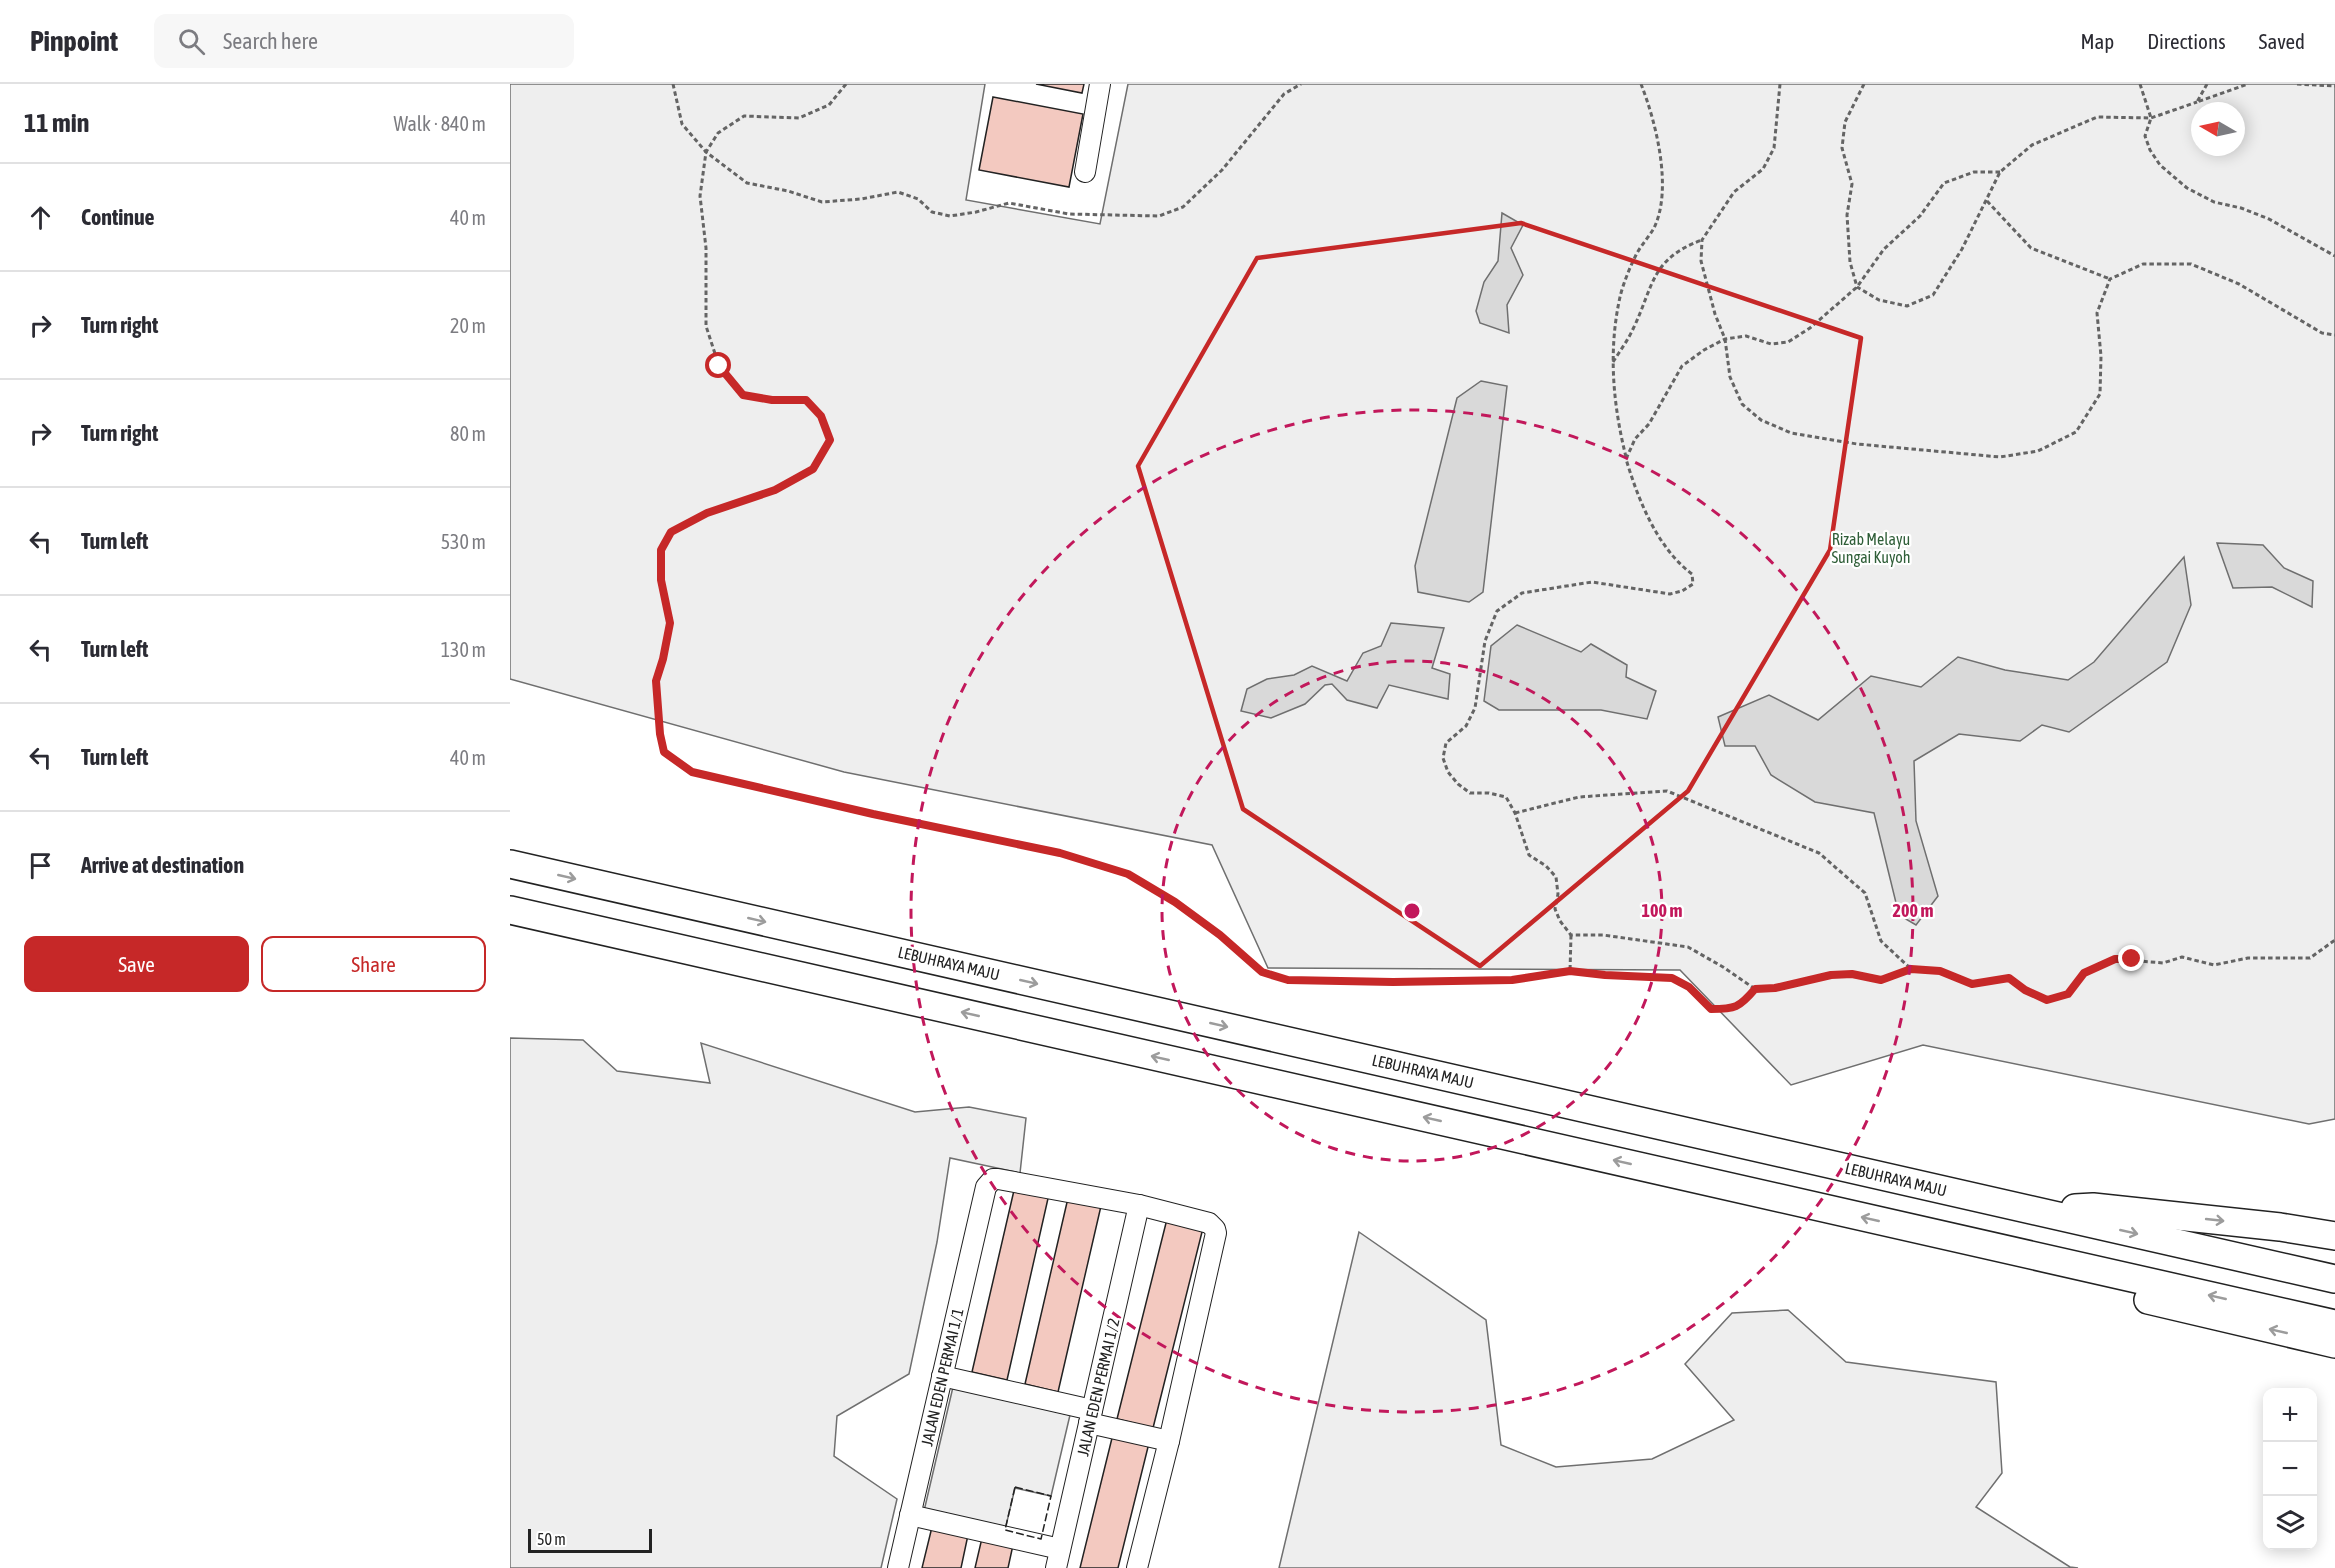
<!DOCTYPE html>
<meta charset="utf-8">
<style>
body{margin:0;font-family:"Asap Condensed",sans-serif;background:#f7f7f7;color:#2b2b33}
.controls{position:absolute;right:18px;bottom:18px;display:grid;overflow:hidden;border-radius:12px;box-shadow:0 3px 15px #0003}
.controls button{width:54px;height:54px;display:grid;place-items:center;padding:0;border:0;border-bottom:2px solid #e1e1e2;background:#fff;color:#2b2b33;font:30px sans-serif}
.compass{position:absolute;left:1681px;top:18px;width:54px;height:54px;border-radius:50%;background:#fff;box-shadow:0 3px 15px #0003;rotate:279deg}
.scale{position:absolute;left:18px;bottom:15px;width:124px;box-sizing:border-box;padding-left:6px;border:3px solid #222;border-top:0;font-size:16px;line-height:21px;white-space:nowrap;color:#222;-webkit-text-stroke:4px #fff;paint-order:stroke}
.stop{position:absolute;width:18px;height:18px;margin:-14px;border:4px solid #c62828;border-radius:50%;background:#fff}
.stop.end{background:#c62828;border-color:#fff;box-shadow:0 2px 6px #0008}
.list{margin:0;padding:0;list-style:none}
h2{display:flex;justify-content:space-between;align-items:center;height:78px;margin:0;padding:0 24px;font-size:26px}
h2 small{font-size:20px;font-weight:400;color:#7c7c81}
.list li{display:grid;grid-template-columns:39px 1fr auto;gap:18px;align-items:center;box-sizing:border-box;height:108px;padding:0 24px;border-top:2px solid #e1e1e2}
.list b{display:block;font-size:22px;white-space:nowrap}
.list em{font-size:20px;font-style:normal;color:#7c7c81}
.actions{display:flex;gap:12px;padding:18px 24px}
.actions a{flex:1;padding:14px 0;border:2px solid #c62828;border-radius:12px;text-align:center;font-size:21px;color:#c62828}
.actions .main{background:#c62828;color:#fff}
.icon{flex:none;width:33px;height:33px;fill:none;stroke:currentColor;stroke-width:2;stroke-linecap:round;stroke-linejoin:round}
.map{position:relative;flex:none;width:1825px;height:1484px;overflow:hidden}
header{display:flex;align-items:center;gap:36px;box-sizing:border-box;height:84px;padding:0 30px;background:#fff;border-bottom:2px solid #e1e1e2}
header strong{font-size:28px}
nav{display:flex;gap:33px;margin-inline-start:auto;font-size:21px}
.search{width:420px;height:54px;background:#f7f7f7;display:flex;align-items:center;gap:15px;box-sizing:border-box;padding:0 21px;border-radius:12px;color:#7c7c81;font-size:22px}
main{display:flex}
aside{flex:1;background:#fff}
.map>svg:first-child{display:block}
.green{fill:#eee;stroke:#6f6f6f;stroke-width:1.5;fill-rule:evenodd}
.water{fill:#d9d9d9;stroke:#6f6f6f;stroke-width:1.5}
.building{fill:#f3c9c0;stroke:#222;stroke-width:1.5}
.lines{fill:none;stroke-linecap:round;stroke-linejoin:round}
.minor-casing{stroke:#222;stroke-width:22}
.highway-casing{stroke:#222;stroke-width:30}
.path{stroke:#646464;stroke-width:3;stroke-dasharray:4.5 3;stroke-linecap:butt}
.minor{stroke:#fff;stroke-width:20}
.highway{stroke:#fff;stroke-width:27}
.fence{stroke:#222;stroke-width:1.5;stroke-dasharray:8 3;stroke-linecap:butt}
.oneway{stroke:#9c9c9c}
.route{stroke:#c62828;stroke-width:8}
.marked{fill:none;stroke:#c62828;stroke-width:4.5;stroke-linejoin:round}
.ring{fill:none;stroke:#c2185b;stroke-width:3;stroke-dasharray:10 8}
.labels{text-anchor:middle;stroke-width:4.5;stroke-linejoin:round;paint-order:stroke}
.park-label{font-size:16px;fill:#2f5e38;stroke:#fff}
.street-label{font-size:16px;fill:#222;stroke:#fff}
.centre{fill:#c2185b;stroke:#fff;stroke-width:3}
.ring-label{font-size:18px;text-anchor:middle;font-weight:bold;fill:#c2185b;stroke:#fff;stroke-width:4.5;stroke-linejoin:round;paint-order:stroke}
</style>
<header>
<strong>Pinpoint</strong>
<div class="search"><svg class="icon" aria-label="search" viewBox="0 0 24 24"><circle cx="10" cy="10" r="6"/><path d="M15 15l6 6"/></svg>Search here</div>
<nav><a>Map</a><a>Directions</a><a>Saved</a></nav>
</header>
<main>
<aside>
<h2>11 min<small>Walk · 840 m</small></h2>
<ul class="list">
<li><svg class="icon" aria-label="ahead" viewBox="0 0 24 24"><path d="M12 20V5M6 11l6-6 6 6"/></svg><div><b>Continue</b></div><em>40 m</em></li>
<li><svg class="icon" aria-label="right" viewBox="0 0 24 24"><path d="M7 20v-9h11M14 6l5 5-5 5"/></svg><div><b>Turn right</b></div><em>20 m</em></li>
<li><svg class="icon" aria-label="right" viewBox="0 0 24 24"><path d="M7 20v-9h11M14 6l5 5-5 5"/></svg><div><b>Turn right</b></div><em>80 m</em></li>
<li><svg class="icon" aria-label="left" viewBox="0 0 24 24"><path d="M17 20v-9H6M10 6l-5 5 5 5"/></svg><div><b>Turn left</b></div><em>530 m</em></li>
<li><svg class="icon" aria-label="left" viewBox="0 0 24 24"><path d="M17 20v-9H6M10 6l-5 5 5 5"/></svg><div><b>Turn left</b></div><em>130 m</em></li>
<li><svg class="icon" aria-label="left" viewBox="0 0 24 24"><path d="M17 20v-9H6M10 6l-5 5 5 5"/></svg><div><b>Turn left</b></div><em>40 m</em></li>
<li><svg class="icon" aria-label="arrive" viewBox="0 0 24 24"><path d="M6 21V4h12l-3 4 3 4H6"/></svg><div><b>Arrive at destination</b></div></li>
</ul>
<div class="actions"><a class="main">Save</a><a>Share</a></div>
</aside>
<div class="map">
<svg width="1825" height="1484" viewBox="0 0 1825 1484">
<rect width="100%" height="100%" fill="#fff"/>
<g class="green">
<path d="M0,0H475L456,116L590,140L618,0H1825V1035L1799,1040L1413,961L1281,1001L1170,886L758,884L702,761L334,688L0,595ZM1690,27H1726V63H1690Z"/>
<polygon points="0,954 73,956 107,987 200,999 191,959 405,1028 459,1023 516,1034 510,1089 440,1074 427,1158 399,1290 327,1332 324,1372 387,1415 371,1484 0,1484"/>
<polygon points="849,1148 976,1236 991,1361 1046,1383 1142,1375 1224,1336 1175,1280 1222,1229 1278,1226 1336,1278 1486,1298 1492,1389 1466,1423 1560,1483 1568,1484 769,1484"/>
<polygon points="443,1303 560,1331 541,1412 505,1404 495,1446 414,1427"/>
</g>
<g class="water">
<polygon points="992,129 1013,141 1001,164 1013,191 997,221 999,249 970,239 966,227 974,198 988,177"/>
<polygon points="971,297 997,302 973,508 959,518 908,508 905,482 947,314"/>
<polygon points="1707,459 1753,461 1774,484 1803,497 1802,523 1762,503 1723,504"/>
<polygon points="1674,473 1681,521 1657,578 1559,648 1532,641 1510,657 1449,650 1404,677 1406,737 1428,812 1406,841 1389,831 1364,729 1305,718 1261,691 1245,662 1215,662 1208,633 1259,611 1308,636 1361,592 1411,603 1448,573 1495,586 1558,596 1584,578"/>
<polygon points="881,539 934,544 922,584 940,590 938,615 879,601 867,624 837,616 822,600 815,601 795,620 761,634 731,627 737,605 757,595 784,591 802,582 837,597 853,569 871,562"/>
<polygon points="1007,541 1071,568 1081,560 1117,581 1116,593 1146,607 1137,635 1091,626 989,626 974,617 981,562"/>
</g>
<g class="building">
<polygon points="526,0 574,0 572,9"/>
<polygon points="483,13 573,30 559,103 469,86"/>
<polygon points="505,1102 539,1110 497,1296 462,1288"/>
<polygon points="558,1114 591,1122 548,1308 515,1300"/>
<polygon points="657,1135 693,1144 643,1344 607,1335"/>
<polygon points="603,1350 639,1359 608,1484 570,1484"/>
<polygon points="422,1443 458,1451 451,1484 412,1484"/>
<polygon points="472,1454 503,1461 498,1484 465,1484"/>
</g>
<g class="lines">
<g class="minor-casing">
<g id="minor">
<polyline points="575,88 590,0"/>
<polyline points="432,1292 582,1326"/>
<polyline points="579,1339 659,1357"/>
<polyline points="400,1431 550,1465"/>
<polyline points="388,1484 476,1103 483,1095 488,1095 629,1121 699,1139 705,1145 706,1149 659,1357 627,1484"/>
<polyline points="546,1484 629,1121"/>
</g>
</g>
<g class="highway-casing">
<g id="highway">
<polyline points="0,780 1825,1195"/>
<polyline points="0,826 1825,1240"/>
<polyline points="1565,1124 1583,1123 1770,1143 1825,1152"/>
<polyline points="1638,1216 1825,1260"/>
</g>
</g>
<g class="path">
<polyline points="163,0 172,40 196,68 237,99 278,107 312,118 351,115 388,108 408,115 422,128 440,132 466,128 499,119 559,130 649,132 673,123 712,86 774,10 791,0"/>
<polyline points="336,0 319,21 289,34 234,32 208,49 196,68 190,112 196,164 196,242 209,282 233,311 262,316 295,316 311,332 320,356 303,385 265,406 197,429 161,448 151,466 151,496 160,539 153,575 146,597 150,650 154,668 182,688 363,730 550,769 618,790 665,818 710,851 752,888 778,896 883,898 1002,896 1060,887"/>
<polyline points="1270,0 1264,64 1253,85 1224,108 1192,156 1191,177 1205,230 1215,255 1220,293 1232,320 1251,336 1281,349 1347,360 1490,373 1528,367 1566,348 1590,310 1591,272 1587,229 1600,195 1633,180 1681,180 1729,200 1812,249 1825,251"/>
<polyline points="1354,0 1335,38 1332,64 1342,100 1337,131 1340,178 1347,203 1369,216 1397,222 1423,211 1452,165 1490,88 1522,61 1587,33 1641,34 1687,18"/>
<polyline points="1630,0 1641,34 1635,52 1640,66 1650,81 1677,104 1704,118 1731,124 1759,135 1825,172"/>
<polyline points="1697,0 1687,18 1738,0"/>
<polyline points="1787,0 1825,2"/>
<path d="M1490,88H1464L1434,99L1410,132L1374,165L1347,203L1300,244L1278,258L1261,260L1236,252L1215,255L1194,266L1172,282L1139,340L1125,355L1116,375C1128,415 1147,464 1182,490L1183,500L1172,507L1160,510L1082,498L1012,509L987,527L975,557L965,624L956,642L936,659L933,674L938,688L948,700L960,709H979L996,713L1005,729L1019,771L1036,782L1046,793L1048,810L1045,825L1050,837L1061,851H1093L1178,863L1213,883L1245,905L1265,904L1321,891L1342,890L1371,896L1401,885L1430,887L1462,900L1499,895L1515,906L1537,916L1558,910L1574,889L1605,875L1653,879L1672,873L1704,881L1738,874H1800L1825,856"/>
<polyline points="1477,117 1521,164 1600,195"/>
<path d="M1103,278C1110,267 1118,256 1123,245C1144,202 1140,175 1192,156"/>
<path d="M1116,373C1103,321 1098,267 1110,213C1113,200 1120,183 1126,171C1131,161 1139,153 1144,144C1163,105 1146,38 1131,0"/>
<polyline points="1005,729 1069,713 1157,707 1309,769 1355,809 1371,857 1401,885"/>
<path d="M1061,851L1060,887L1095,891L1162,894L1179,903L1201,925C1225,925 1229,924 1245,905"/>
</g>
<use href="#minor" class="minor"/>
<use href="#highway" class="highway"/>
<polygon class="fence" points="505,1403 541,1412 531,1455 495,1446"/>
</g>
<defs><path id="oneway-shaft" d="M-6 0H5M1.5-3L5.5 0L1.5 3" fill="none" stroke-width="1.6" stroke-linecap="round" stroke-linejoin="round" transform="scale(1.5)"/></defs>
<g class="oneway">
<use href="#oneway-shaft" transform="translate(57 793) rotate(13)"/>
<use href="#oneway-shaft" transform="translate(247 836) rotate(13)"/>
<use href="#oneway-shaft" transform="translate(519 898) rotate(13)"/>
<use href="#oneway-shaft" transform="translate(460 930) rotate(-167)"/>
<use href="#oneway-shaft" transform="translate(709 941) rotate(13)"/>
<use href="#oneway-shaft" transform="translate(650 974) rotate(-167)"/>
<use href="#oneway-shaft" transform="translate(922 1035) rotate(-167)"/>
<use href="#oneway-shaft" transform="translate(1112 1078) rotate(-167)"/>
<use href="#oneway-shaft" transform="translate(1360 1135) rotate(-167)"/>
<use href="#oneway-shaft" transform="translate(1705 1136) rotate(6)"/>
<use href="#oneway-shaft" transform="translate(1619 1148) rotate(13)"/>
<use href="#oneway-shaft" transform="translate(1707 1213) rotate(-167)"/>
<use href="#oneway-shaft" transform="translate(1768 1247) rotate(-167)"/>
</g>
<g class="lines">
<path class="route" d="M209,282L233,311L262,316H296L311,332L320,356L303,385L265,406L197,429L161,448L151,466V496L160,539L153,575L146,597L150,650L154,668L182,688L363,730L550,769L618,790L665,818L710,851L752,888L778,896L883,898L1002,896L1060,887L1095,891L1162,894L1179,903L1201,925C1225,925 1229,924 1245,905L1265,904L1321,891L1342,890L1371,896L1401,885L1430,887L1462,900L1499,894L1515,906L1537,916L1558,910L1574,889L1605,875H1622"/>
</g>
<path class="marked" d="M1011,139L1351,254L1320,466L1178,707L970,882L733,725L628,382L747,174Z"/>
<g class="ring">
<circle cx="902" cy="827" r="250"/>
<circle cx="902" cy="827" r="501"/>
</g>
<g class="labels">
<g class="park-label">
<text x="1361" y="461">Rizab Melayu<tspan x="1361" dy="18">Sungai Kuyoh</tspan></text>
</g>
<g class="street-label">
<text transform="translate(439 879) rotate(13)" y="6">LEBUHRAYA MAJU</text>
<text transform="translate(913 987) rotate(13)" y="6">LEBUHRAYA MAJU</text>
<text transform="translate(1386 1095) rotate(13)" y="6">LEBUHRAYA MAJU</text>
<text transform="translate(432 1293) rotate(-77)" y="6">JALAN EDEN PERMAI 1/1</text>
<text transform="translate(588 1303) rotate(-77)" y="6">JALAN EDEN PERMAI 1/2</text>
</g>
</g>
<circle cx="902" cy="827" r="9" class="centre"/>
<g class="ring-label">
<text x="1152" y="833">100 m</text>
<text x="1403" y="833">200 m</text>
</g>
</svg>
<div class="controls">
<button>+</button>
<button>−</button>
<button><svg class="icon" aria-label="layers" viewBox="0 0 24 24"><path d="M12 4l9 5-9 5-9-5zM3 14l9 5 9-5"/></svg></button>
</div>
<svg class="compass" viewBox="-18 -18 36 36"><path d="M0-13l5 13h-10z" fill="#e53935"/><path d="M0 13l5-13h-10z" fill="#7c7c81"/></svg>
<div class="scale">50 m</div>
<div class="stop" style="left:209px;top:282px"></div>
<div class="stop end" style="left:1622px;top:875px"></div>
</div>
</main>
